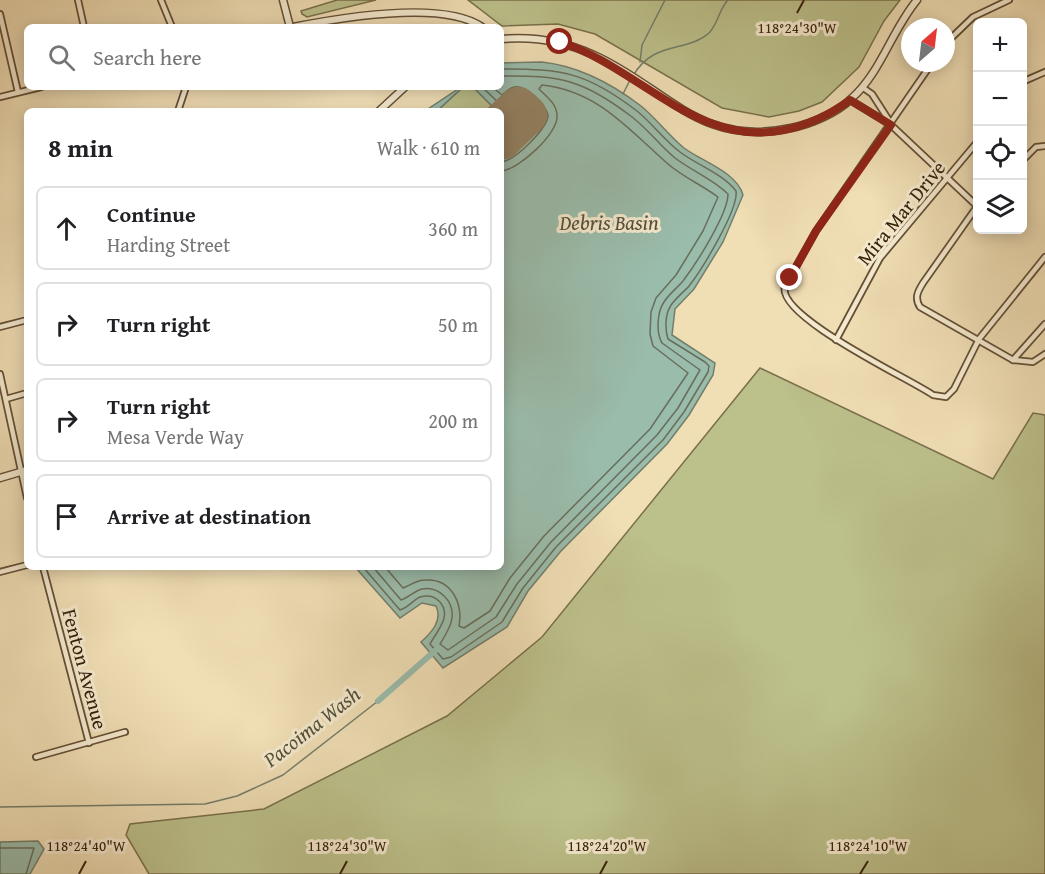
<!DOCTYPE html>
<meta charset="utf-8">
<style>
body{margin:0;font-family:"Gentium Book Plus",serif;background:#f2f2f2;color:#202124}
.controls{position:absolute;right:18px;top:18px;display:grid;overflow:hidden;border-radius:9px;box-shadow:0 3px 15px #0003}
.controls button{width:54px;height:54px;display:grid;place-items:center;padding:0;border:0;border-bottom:2px solid #e0e0e0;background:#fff;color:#202124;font:30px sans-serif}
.compass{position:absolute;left:901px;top:18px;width:54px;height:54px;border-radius:50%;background:#fff;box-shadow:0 3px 15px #0003;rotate:28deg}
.stop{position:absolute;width:18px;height:18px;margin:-14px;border:4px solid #8f2418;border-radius:50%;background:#fff}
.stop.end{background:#8f2418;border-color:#fff;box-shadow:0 2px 6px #0008}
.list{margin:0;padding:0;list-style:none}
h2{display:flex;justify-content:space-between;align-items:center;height:78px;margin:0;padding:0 24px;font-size:26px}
h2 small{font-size:20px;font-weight:400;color:#757577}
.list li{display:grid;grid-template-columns:39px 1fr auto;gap:18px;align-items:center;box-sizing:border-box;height:84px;margin:0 12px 12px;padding:0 12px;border:2px solid #e0e0e0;border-radius:9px}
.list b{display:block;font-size:22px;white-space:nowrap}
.list p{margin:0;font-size:20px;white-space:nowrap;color:#757577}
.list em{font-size:20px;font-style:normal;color:#757577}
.icon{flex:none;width:33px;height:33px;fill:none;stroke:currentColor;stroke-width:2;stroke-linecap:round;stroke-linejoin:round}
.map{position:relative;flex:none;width:1045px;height:874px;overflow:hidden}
.search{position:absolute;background:#fff;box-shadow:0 3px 15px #0003;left:24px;top:24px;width:480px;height:66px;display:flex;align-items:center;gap:15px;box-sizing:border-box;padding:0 21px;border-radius:9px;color:#757577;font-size:22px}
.panel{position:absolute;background:#fff;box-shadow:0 3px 15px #0003;left:24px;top:108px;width:480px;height:462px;border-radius:9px}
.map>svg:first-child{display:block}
.green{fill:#bcc08b;stroke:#79704b;stroke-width:1.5}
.water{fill:#9abcab;stroke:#727e6b;stroke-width:1.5}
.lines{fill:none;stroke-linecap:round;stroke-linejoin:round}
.shore{stroke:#686e5b;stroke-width:1.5}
.stream{stroke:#727e6b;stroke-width:1.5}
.canal{stroke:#9abcab;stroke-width:6}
.runway{stroke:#938060;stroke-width:40}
.minor-casing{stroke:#645036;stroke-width:8}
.tertiary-casing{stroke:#645036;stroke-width:9}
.minor{stroke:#f5eacf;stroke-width:4.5}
.tertiary{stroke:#f5eacf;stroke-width:6}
.route{stroke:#8f2418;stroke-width:8}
.ticks{fill:none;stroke:#36210b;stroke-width:2}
.labels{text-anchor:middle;stroke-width:6;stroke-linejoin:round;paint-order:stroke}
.street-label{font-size:20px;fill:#36210b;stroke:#f5eacf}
.water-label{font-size:21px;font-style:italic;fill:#54503b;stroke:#f5eacf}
.ticks-label{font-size:15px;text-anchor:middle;fill:#36210b;stroke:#f5eacf;stroke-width:6;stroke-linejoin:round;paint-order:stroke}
</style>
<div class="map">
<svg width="1045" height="874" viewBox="0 0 1045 874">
<rect width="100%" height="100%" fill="#f0deb5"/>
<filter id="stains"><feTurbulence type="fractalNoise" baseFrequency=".00333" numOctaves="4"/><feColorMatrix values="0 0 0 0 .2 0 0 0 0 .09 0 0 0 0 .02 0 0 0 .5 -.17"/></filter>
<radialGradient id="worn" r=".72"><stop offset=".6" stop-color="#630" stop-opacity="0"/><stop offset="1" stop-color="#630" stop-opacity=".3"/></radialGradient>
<g class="green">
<polygon points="337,0 376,0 307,17 302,14 301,11"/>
<polygon points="468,0 900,0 884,21 859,67 822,102 799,111 769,117 722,108 595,34 558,24 502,26"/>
<polygon points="463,87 473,87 497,111 437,111"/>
<polygon points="517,100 536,117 501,150 501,114"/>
<polygon points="760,368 993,479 1033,413 1045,415 1045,874 149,874 126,835 130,824 264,809 447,716 542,637"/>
</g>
<g class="water">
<path d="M542,62C578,66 611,83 641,106C656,118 668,135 684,148C701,161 737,172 743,195L723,242L694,289L675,309L672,335L715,363L713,375L689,415L667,444L561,551L528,591L507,627L443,668L421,642C431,633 443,621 436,606L422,603L400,618L355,567H501V150L535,117L517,100L501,115V111H497L473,87H501V63Z"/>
<polygon points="461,87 463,87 437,111 425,111"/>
<polygon points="38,841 44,849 30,874 0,874 0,842"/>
</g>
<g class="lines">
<g class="shore">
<polyline points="482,87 501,105 514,95 520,95 541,115 539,122 507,152 501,154"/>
<path d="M492,87L502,95C506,92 509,88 514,87C527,85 545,104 548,115C548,128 515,161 501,162"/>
<path d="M363,567L400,610C408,608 413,600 420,597C427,595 434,596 439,601C453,615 437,631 430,644L443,659L451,657L502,622L523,588L556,547L663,440L684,412L708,372L709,366L705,362L668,339C665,330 665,315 670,307C674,299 683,293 689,286C701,271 739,209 736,191C723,174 697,165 680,152C664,140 652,123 637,111C586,72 563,69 501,69"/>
<path d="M373,567L401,600C408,598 414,591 422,589C439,586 454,601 452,618C451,627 445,636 440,644L448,650L496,617L517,584L551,542L657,435L678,408L700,370L662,343C656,333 657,312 664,302C669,294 677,288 683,281C696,264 728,214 728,194C713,179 692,171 675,158C660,146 648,129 632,117C584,80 560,75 501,76"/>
<path d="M385,567L403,588C410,585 417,580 425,580C452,578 463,604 459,626L464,628L490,611L510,578L544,536L650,429L688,373L653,346L650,334L651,312L656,298L676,275L703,231L718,197C702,185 683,177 668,164C628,129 598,91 542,85L539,89C547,97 557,104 557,116C558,134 518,170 501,171"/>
<polyline points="0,848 34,848 26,874"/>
</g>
<g class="stream">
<polyline points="640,62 642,45 665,0"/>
<path d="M633,76C653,40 687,53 709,33C718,24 719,9 728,0"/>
<polyline points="623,94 630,80"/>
<polyline points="0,807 205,804 237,796 283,775 378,701"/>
</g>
<polyline class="canal" points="378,701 437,649"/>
<polyline class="runway" points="501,123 518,107 527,115 501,140"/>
<g class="minor-casing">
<g id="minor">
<polyline points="78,0 84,27"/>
<polyline points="161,0 172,27"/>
<polyline points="0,14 18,92"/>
<polyline points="946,43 973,17 1009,0"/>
<path d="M932,63L816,231L785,286C775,316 910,379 933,395L946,397L954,389L979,339L1045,257"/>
<polyline points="1022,82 1045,72"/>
<polyline points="862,87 872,94 890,122"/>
<polyline points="0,97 41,87"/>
<polyline points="850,100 891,125 977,206"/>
<polyline points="178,111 186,87"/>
<polyline points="1022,161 1036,147 1045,146"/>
<path d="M978,205L923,283C918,291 914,298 920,307L1013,360L1033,362L1045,354"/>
<polyline points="0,327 27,320"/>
<polyline points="836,340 880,258 978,141"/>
<polyline points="1013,360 1045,324"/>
<polyline points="0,374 27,498"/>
<polyline points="6,399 27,393"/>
<polyline points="43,567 89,743"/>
<polyline points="0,572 27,565"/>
<polyline points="36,757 125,732"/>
</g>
</g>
<g class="tertiary-casing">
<g id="tertiary">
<polyline points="283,0 290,27"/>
<path d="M293,27C344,17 443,0 482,27"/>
<path d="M501,39C534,36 564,41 594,55C667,88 700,148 791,128C811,124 837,113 852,98C881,72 892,30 917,0"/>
<polyline points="379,111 405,87"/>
<polyline points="0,478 27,470"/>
</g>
</g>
<use href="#minor" class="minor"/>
<use href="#tertiary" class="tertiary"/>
</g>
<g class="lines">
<path class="route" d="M560,42C637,66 697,148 784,130C808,125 831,114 850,100L891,125L816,231L790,278"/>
</g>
<path class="ticks" d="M797,13L804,0M79,874L86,861M340,874L347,861M600,874L607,861M860,874L868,861"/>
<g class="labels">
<g class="street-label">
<text transform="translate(901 213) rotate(-51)" y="7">Mira Mar Drive</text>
<text transform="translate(85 669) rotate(75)" y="7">Fenton Avenue</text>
</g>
<g class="water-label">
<text x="609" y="230">Debris Basin</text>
<text transform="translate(312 727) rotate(-38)" y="7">Pacoima Wash</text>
</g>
</g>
<g class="ticks-label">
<text x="797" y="33">118°24'30"W</text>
<text x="86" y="851">118°24'40"W</text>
<text x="347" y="851">118°24'30"W</text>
<text x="607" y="851">118°24'20"W</text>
<text x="868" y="851">118°24'10"W</text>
</g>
<rect width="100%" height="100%" filter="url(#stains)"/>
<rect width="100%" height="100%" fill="url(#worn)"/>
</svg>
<div class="controls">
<button>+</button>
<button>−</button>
<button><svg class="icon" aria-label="locate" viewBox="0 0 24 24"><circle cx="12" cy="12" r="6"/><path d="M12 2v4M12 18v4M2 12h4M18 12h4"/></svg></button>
<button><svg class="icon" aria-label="layers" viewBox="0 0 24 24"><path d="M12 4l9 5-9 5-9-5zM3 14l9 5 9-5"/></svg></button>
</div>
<svg class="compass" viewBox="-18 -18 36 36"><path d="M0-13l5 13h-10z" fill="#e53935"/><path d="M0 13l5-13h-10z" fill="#757577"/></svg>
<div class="stop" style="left:560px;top:42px"></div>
<div class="stop end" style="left:790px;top:278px"></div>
<div class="search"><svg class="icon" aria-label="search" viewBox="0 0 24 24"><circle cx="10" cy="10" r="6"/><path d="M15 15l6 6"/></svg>Search here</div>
<section class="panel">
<h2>8 min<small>Walk · 610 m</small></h2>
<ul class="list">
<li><svg class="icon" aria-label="ahead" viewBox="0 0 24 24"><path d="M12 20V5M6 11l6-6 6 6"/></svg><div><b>Continue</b><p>Harding Street</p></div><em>360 m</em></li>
<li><svg class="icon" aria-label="right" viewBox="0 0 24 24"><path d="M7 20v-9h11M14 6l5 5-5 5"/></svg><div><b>Turn right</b></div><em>50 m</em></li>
<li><svg class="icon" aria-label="right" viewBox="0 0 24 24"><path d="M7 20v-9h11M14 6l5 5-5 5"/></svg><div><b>Turn right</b><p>Mesa Verde Way</p></div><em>200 m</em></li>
<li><svg class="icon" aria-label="arrive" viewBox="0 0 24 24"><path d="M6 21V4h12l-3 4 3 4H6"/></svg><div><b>Arrive at destination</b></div></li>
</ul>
</section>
</div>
